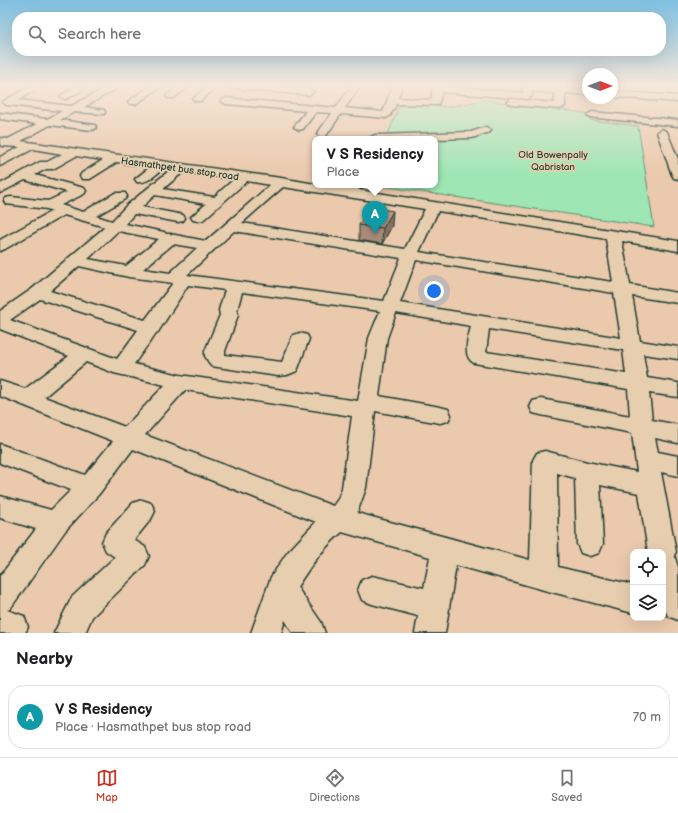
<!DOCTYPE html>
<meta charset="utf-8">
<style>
body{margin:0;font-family:"Balsamiq Sans",sans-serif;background:#f6f6f6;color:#202124}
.controls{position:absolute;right:12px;bottom:12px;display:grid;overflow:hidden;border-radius:8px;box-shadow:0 4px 16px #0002}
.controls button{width:36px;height:36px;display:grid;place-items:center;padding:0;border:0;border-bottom:1px solid #e0e0e0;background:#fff;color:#202124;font:20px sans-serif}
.compass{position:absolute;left:582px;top:68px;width:36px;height:36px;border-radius:50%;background:#fff;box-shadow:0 4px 16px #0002;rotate:90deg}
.you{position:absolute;left:434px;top:291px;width:14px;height:14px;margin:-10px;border:3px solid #fff;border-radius:50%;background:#1a73e8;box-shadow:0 0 0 6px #1a73e833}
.badge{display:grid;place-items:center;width:26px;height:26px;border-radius:50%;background:#c8321e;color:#fff;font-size:13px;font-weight:700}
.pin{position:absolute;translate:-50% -33px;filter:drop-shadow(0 1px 2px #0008)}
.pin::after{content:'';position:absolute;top:21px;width:14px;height:12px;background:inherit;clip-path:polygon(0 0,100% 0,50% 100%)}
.popup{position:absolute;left:312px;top:136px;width:126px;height:52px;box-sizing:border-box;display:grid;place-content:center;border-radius:8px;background:#fff;filter:drop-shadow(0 1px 3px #0005);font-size:13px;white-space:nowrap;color:#757577}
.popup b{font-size:15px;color:#202124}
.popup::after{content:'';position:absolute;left:50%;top:100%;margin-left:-8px;border:8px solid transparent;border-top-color:#fff}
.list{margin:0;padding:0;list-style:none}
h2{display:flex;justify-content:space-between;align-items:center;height:52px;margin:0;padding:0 16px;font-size:17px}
h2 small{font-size:13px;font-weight:400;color:#757577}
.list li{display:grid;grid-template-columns:26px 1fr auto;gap:12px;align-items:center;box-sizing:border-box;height:64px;margin:0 8px 8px;padding:0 8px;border:1px solid #e0e0e0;border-radius:16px}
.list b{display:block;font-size:15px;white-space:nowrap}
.list p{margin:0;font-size:13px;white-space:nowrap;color:#757577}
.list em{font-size:13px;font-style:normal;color:#757577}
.icon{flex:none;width:22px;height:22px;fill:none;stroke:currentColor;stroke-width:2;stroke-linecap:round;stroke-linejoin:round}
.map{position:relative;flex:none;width:678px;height:633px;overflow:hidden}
.search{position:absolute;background:#fff;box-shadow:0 4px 16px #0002;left:12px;right:12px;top:12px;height:44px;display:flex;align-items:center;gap:10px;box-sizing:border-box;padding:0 14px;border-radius:16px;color:#757577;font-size:15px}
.sheet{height:124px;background:#fff}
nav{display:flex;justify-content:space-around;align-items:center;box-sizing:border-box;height:56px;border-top:1px solid #e0e0e0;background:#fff;font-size:11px;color:#757577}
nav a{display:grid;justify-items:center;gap:2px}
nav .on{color:#c8321e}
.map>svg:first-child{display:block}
.green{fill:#9ee6b4;stroke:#5e9274}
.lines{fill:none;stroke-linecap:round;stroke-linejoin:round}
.minor-casing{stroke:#1f3d34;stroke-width:3}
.minor{fill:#e7ceaf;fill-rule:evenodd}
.wall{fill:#a98a78;stroke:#1f3d34}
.shaded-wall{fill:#897161;stroke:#1f3d34}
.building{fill:#c4a18b;stroke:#1f3d34}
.labels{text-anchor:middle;stroke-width:3.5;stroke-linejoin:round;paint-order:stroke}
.far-park-label{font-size:10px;fill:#25453a;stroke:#e7ceaf}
.far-street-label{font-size:10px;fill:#1f3d34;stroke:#e7ceaf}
</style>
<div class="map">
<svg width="678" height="633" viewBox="0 0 678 633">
<rect width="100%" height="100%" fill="#eac9ac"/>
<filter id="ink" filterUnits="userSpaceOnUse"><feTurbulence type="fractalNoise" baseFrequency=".025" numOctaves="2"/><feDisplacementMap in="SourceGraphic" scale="8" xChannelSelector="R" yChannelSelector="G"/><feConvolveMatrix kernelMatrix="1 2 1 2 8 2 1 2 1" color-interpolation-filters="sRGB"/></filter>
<g filter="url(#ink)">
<polygon class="green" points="485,100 558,109 588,114 590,120 638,126 654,227 375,185 435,185 435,139 386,139 401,102 448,107"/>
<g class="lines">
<g class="minor-casing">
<g id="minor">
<path d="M32,85H44L18,100L71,106L106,88L101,85H119L120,87L84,107L104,110L105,112L104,114L74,112L60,120L95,125L96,127L95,129L91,130L50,125L21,141L281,178L315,184V185L346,188L348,185H360L359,190L678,241V251L622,241L630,285L678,293V303L632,296L640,341L678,347V359L643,354L647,378L678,383V397L649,393L652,420L678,425V443L655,438L658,452L678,456V476L661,472L676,552L674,555L678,567V620L668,616L663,605V552H648L639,493L600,485L603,544L599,553L590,556L581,553L577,544L575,478L557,473L558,567L633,585V613L544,590L456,565L445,633H415L418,616L372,604L362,600L358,590L362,580L372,576L424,588L430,557L342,532C324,547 310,566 297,587L321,622L325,633H293L285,620L281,633H251L271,577L287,553L316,522L133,449L99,494L65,531L10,609L7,610L24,616L28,627L25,633H0V576L36,529L0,518V496L51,510L71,490L0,463V444L85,475L113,441L0,396V381L25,389L69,356L0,329V311L32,289L105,227L64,215L5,249L0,251V240L52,211L47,209L6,204L4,201L6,198L11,197L48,201L67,192L25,180L0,193V184L40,162H47L62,154L33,149L0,166V157L20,147L2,146L0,144V138L8,139L37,124L0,119V113L47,119L62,111L7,105L2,102ZM76,156L103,160L82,173L80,176L82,179H90L117,162L150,167L135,179L137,182C147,184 155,175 163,169L170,170L126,206L112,221L96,216L125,199L127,196L125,193H115L83,212L61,205L84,194L86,191L84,188L35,175L46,169H53ZM183,172L234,179L214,197L163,189ZM247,181L270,185L206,241L170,234H166L164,232L125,224L134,214L178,222L183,221L185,218L183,215L142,207L155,195L206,204L191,217L193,220L198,221L203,220ZM283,187L425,209L405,249L242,223ZM438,211L606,239L613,282L419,252ZM118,231L159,239L126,266L88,259ZM234,231L401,258L384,301L187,275ZM173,244L197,248L170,273L143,269ZM416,260L614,293L621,338L400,303ZM79,266L129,277L173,283L145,320L50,291ZM188,285L225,290L219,310L220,315L205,351V356L211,366L278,376L287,375L297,371L309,339L307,335L300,333L293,335L282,362L225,355V351L238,315L237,310L242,292L380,311L369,338L358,401L180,375L134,364L156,333L158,332ZM40,299L138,330L117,359L10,320ZM396,313L471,326C469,337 461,356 474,363L628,389L630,416L541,399L533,401L530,407L533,413L541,415L632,433L637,472L587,462L545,451L537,453L533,460L530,560L357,513L366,488L375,411L440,423L448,421L451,415L448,409L440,407L379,396L387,338ZM489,329L623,350L626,374L486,352ZM86,362L114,373L165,385L125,427L44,397ZM185,390L352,416L342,488L338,499L333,506L145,435Z"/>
<polygon points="78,85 90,85 68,98 65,99 60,96"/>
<polygon points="152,85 163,85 136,104 130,104 128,102 130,100"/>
<polygon points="179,85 190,85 174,98 168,98 166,96"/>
<polygon points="208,85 218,85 201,101 195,101 193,99 195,97"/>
<polygon points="226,85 266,85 309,89 314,92 309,95 230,88"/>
<polygon points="352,85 361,85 345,108 383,112 393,85 402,85 398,98 431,100 433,85 523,93 523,85 555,87 555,85 565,85 565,88 588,89 588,95 565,93 565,106 560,109 512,105 507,102 512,99 555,103 555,93 532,91 532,96 527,99 442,92 438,105 396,104 393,111 390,114 391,115 386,118 341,114 326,136 322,137 317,134 332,113 316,112 303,129 299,130 294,127 306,111 226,104 221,101 226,98 336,108"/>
<polygon points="612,91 678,96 678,102 612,97"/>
<polygon points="592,112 678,120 678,126 588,117 587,115"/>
<polygon points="486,127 491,130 490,132 472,138 435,139 369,138 375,135 471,132"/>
<polygon points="662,129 667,132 678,159 678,179 674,178 672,175 657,132"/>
<polygon points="142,500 151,503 155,511 151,519 134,540 145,547 149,556 145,565 92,617 85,633 54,633 72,597 115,557 106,551 102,542 106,533 133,503"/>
</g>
</g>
<use href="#minor" class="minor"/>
</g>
<polygon class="wall" points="359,225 392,226 382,244 359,240"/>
<polygon class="shaded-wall" points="393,211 392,226 382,244 383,228"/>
<polygon class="building" points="370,207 393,211 383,228 359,225"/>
</g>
<linearGradient id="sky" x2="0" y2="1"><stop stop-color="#7fc0e2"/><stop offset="0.49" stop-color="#f6e7da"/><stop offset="1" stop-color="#f6e7da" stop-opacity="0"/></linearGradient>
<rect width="678" height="174" fill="url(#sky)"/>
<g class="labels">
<g class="far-park-label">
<text x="553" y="158">Old Bowenpally<tspan x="553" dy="12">Qabristan</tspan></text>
</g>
<g class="far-street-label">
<text transform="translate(180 168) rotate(8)" y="4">Hasmathpet bus stop road</text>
</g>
</g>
</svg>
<div class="controls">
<button><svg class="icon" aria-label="locate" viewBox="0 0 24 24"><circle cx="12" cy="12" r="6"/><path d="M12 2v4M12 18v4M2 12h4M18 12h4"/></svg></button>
<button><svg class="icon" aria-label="layers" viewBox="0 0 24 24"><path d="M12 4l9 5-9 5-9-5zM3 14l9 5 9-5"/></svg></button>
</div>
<svg class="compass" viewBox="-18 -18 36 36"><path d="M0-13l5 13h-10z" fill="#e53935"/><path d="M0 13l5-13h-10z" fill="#757577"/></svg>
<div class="you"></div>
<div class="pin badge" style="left:375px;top:234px;background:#0f9aa8">A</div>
<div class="popup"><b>V S Residency</b>Place</div>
<div class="search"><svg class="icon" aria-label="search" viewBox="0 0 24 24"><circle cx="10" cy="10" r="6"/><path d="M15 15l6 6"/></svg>Search here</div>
</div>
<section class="sheet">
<h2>Nearby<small></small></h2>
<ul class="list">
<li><span class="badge" style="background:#0f9aa8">A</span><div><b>V S Residency</b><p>Place · Hasmathpet bus stop road</p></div><em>70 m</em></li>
</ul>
</section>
<nav>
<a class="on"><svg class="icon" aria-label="map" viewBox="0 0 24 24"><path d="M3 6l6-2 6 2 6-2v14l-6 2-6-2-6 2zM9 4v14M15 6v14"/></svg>Map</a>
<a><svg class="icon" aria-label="directions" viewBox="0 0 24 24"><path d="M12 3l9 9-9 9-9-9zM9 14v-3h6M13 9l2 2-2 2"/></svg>Directions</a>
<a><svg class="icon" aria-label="saved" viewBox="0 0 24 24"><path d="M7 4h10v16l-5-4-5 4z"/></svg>Saved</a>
</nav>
